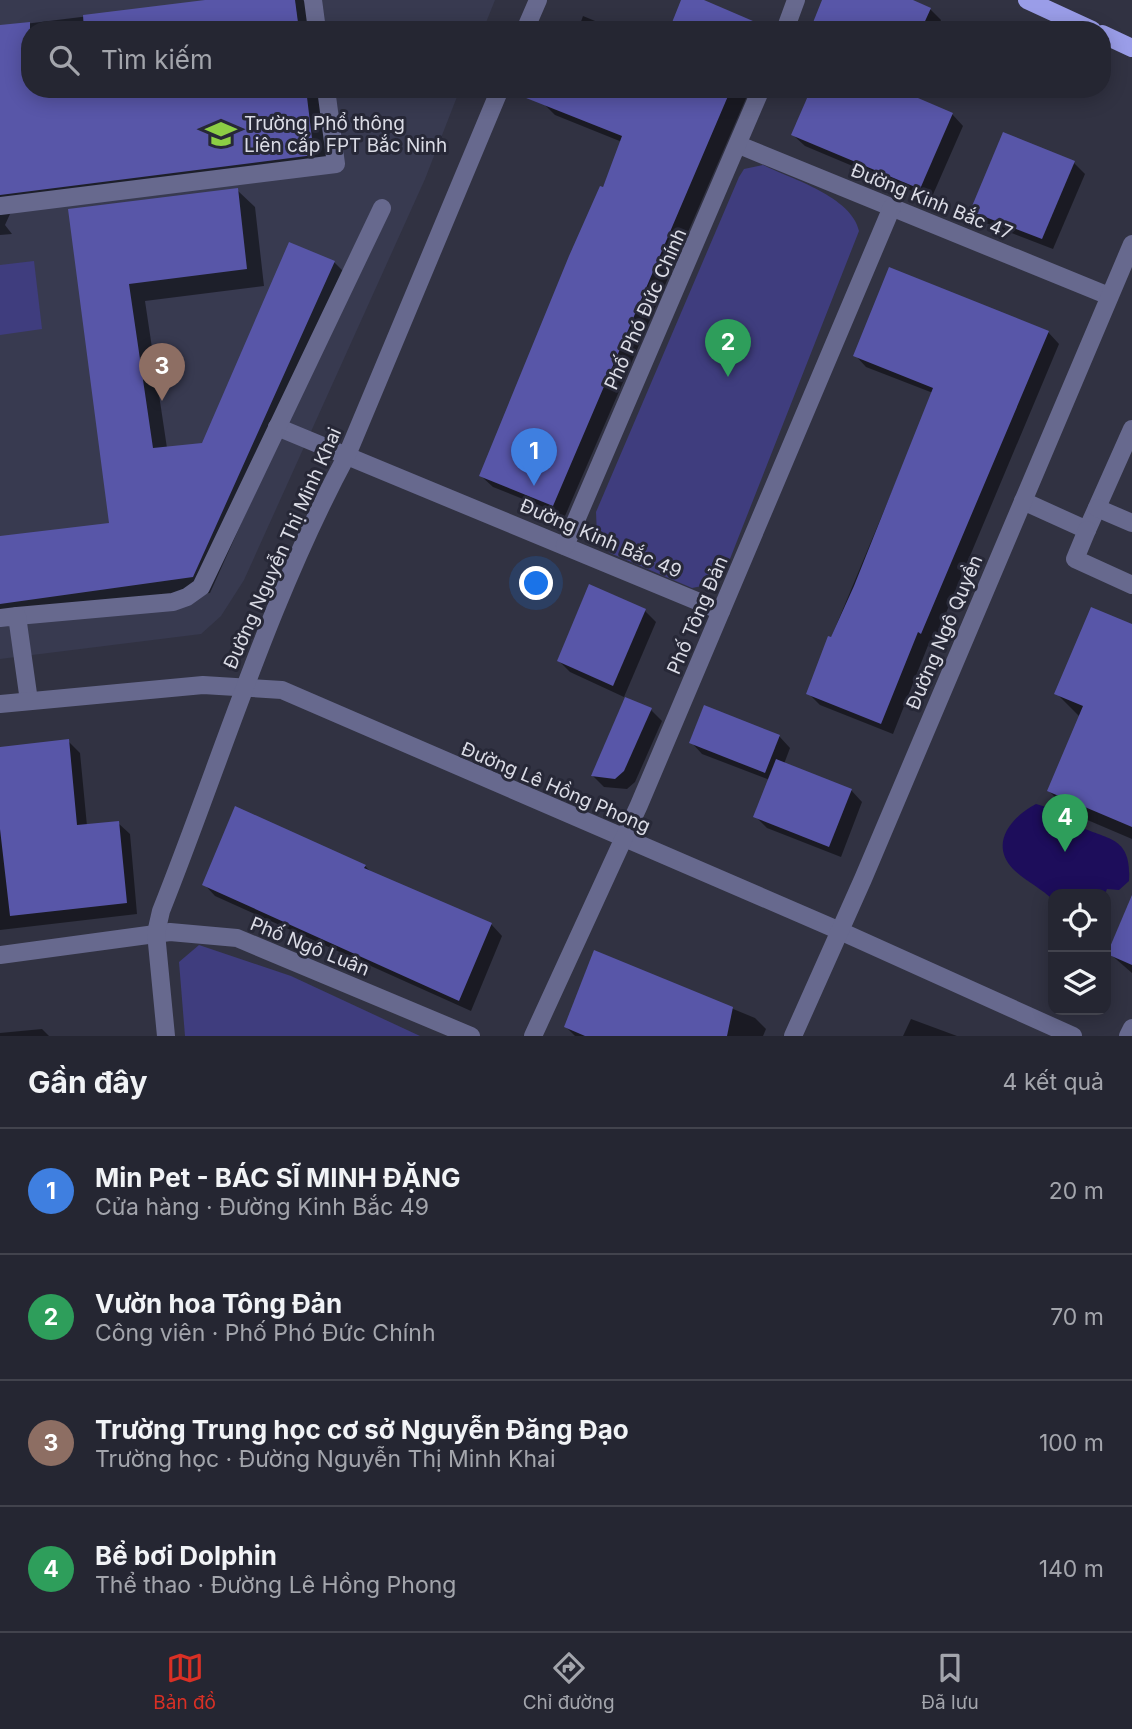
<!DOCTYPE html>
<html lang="vi">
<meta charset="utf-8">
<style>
body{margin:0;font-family:Inter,sans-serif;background:#2d2e3a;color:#f1f3f6}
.controls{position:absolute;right:21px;bottom:21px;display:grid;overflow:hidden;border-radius:14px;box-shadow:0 4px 18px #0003}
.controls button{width:63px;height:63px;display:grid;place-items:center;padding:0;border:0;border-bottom:2px solid #42434d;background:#252632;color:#f1f3f6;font:35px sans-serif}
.you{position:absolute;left:537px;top:584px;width:24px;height:24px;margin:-18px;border:5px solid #fff;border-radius:50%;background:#1a73e8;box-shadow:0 0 0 10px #1a73e833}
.badge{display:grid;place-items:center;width:46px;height:46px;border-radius:50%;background:#d93025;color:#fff;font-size:23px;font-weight:700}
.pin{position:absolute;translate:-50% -58px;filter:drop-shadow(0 2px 4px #0008)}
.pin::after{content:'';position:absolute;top:37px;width:24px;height:21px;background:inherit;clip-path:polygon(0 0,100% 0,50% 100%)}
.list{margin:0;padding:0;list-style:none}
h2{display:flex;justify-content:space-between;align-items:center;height:91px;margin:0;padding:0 28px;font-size:30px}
h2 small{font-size:23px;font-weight:400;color:#a3a5ac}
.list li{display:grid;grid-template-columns:46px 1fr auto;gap:21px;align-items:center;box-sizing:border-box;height:126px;padding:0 28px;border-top:2px solid #42434d}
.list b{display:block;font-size:26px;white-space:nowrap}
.list p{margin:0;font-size:23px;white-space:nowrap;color:#a3a5ac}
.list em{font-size:23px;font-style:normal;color:#a3a5ac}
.icon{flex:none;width:38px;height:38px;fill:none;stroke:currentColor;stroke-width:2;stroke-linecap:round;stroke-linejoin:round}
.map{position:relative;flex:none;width:1132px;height:1036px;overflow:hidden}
.search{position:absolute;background:#252632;box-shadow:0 4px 18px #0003;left:21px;right:21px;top:21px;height:77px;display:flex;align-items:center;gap:18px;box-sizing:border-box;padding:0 24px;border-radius:28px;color:#a3a5ac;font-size:26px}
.sheet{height:595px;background:#252632}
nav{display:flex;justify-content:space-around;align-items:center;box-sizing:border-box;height:98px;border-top:2px solid #42434d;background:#252632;font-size:19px;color:#a3a5ac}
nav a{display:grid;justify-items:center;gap:4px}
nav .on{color:#d93025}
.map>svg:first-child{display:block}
.built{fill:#383a50}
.green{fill:#3f3d7e}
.water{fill:#1d0d5b}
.shadow{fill:#0007}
.building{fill:#5856a8}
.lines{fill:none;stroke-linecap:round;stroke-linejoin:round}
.minor{stroke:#67698e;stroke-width:18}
.major{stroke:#9a9de8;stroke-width:18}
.labels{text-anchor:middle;stroke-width:6;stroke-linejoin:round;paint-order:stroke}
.poi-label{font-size:19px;fill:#dbdce6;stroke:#272837;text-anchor:start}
.street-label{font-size:19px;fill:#dbdce6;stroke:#272837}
</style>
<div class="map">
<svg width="1132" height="1036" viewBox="0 0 1132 1036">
<rect width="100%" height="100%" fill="#313242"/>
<polygon class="built" points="0,0 495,0 483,30 30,30 30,89 460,89 425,179 244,580 221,616 201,634 0,659"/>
<g class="green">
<path d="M763,165C792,179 852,197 859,231L726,569L707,585L692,588L610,553L597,536L596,512L739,177L744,169Z"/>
<polygon points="34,261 42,329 0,335 0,265"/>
<polygon points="199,945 291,976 420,1036 185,1036 179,962"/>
</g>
<path class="water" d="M1036,804C1056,809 1059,815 1075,824C1106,841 1132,834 1129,881L1119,890L1107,889L1105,894H1053V900C1041,888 1025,881 1013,869C989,844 1011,817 1036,804Z"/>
<g class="shadow">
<polygon points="219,0 303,0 311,8 313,30 30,30 30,89 320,89 330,172 16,211 10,214 5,225 12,234 0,235 0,27"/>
<polygon points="824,0 910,0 930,9 941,20 937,30 820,30"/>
<polygon points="583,16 617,30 578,30"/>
<polygon points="549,89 750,89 565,516 493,487 481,476 622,142 555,115 544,104"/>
<polygon points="813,89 911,89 909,95 952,114 963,126 931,199 805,146 793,135"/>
<polygon points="1074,163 1085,174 1053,249 983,222 972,210"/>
<polygon points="237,190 255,207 264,286 145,301 167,448 203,445 334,262 351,279 210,593 0,624 0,538 111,524 70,211"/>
<polygon points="1048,332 1059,344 933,644 929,643 893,734 820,705 808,693 933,393 866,367 855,355"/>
<polygon points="645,611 656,622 624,697 570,672 559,661"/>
<polygon points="1132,626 1132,839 1071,813 1049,791 1080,717 1057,694"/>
<polygon points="651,710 662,721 635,782 627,789 604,787 593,776"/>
<polygon points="779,736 790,748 784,764 851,790 862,802 841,857 767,828 755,816 770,780 702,754 691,742"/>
<polygon points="68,741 80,753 87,826 118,823 130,834 137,914 0,930 0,748"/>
<polygon points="365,866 371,872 491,924 502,936 471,1011 215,896 204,884"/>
<polygon points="1132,899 1132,973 1109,953"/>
<polygon points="595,952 755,1018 766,1029 763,1036 575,1036 566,1027"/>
<polygon points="911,1019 957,1036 903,1036"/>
<polygon points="42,1029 49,1036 0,1036 0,1033"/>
</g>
<g class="building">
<polygon points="205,0 295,0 299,30 84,30 83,15"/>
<polygon points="681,0 704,0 774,30 669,30"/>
<polygon points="822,0 913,0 931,8 921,30 810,30"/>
<polygon points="30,22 30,89 306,89 314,155 0,195 0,25"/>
<polygon points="511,89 731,89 553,506 479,476 569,256 600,186 603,187 622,136 511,92"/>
<polygon points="811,89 897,89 953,113 920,189 791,135"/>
<polygon points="1003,132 1075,161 1042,239 970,211"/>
<polygon points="238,188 247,269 129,284 153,448 202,443 289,242 335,261 193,577 0,604 0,536 109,523 68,209"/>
<polygon points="889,267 1049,331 921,634 918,632 881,724 806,694 828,636 831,637 854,586 933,388 853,356"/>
<polygon points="589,584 646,609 613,686 557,661"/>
<polygon points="1091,607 1132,624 1132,827 1047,791 1083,706 1054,694"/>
<polygon points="625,697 652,708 624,771 615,779 591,776"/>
<polygon points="704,705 780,735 765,773 689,743"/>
<polygon points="69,739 77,825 119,821 127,903 10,916 0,829 0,747"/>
<polygon points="776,759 852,789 829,847 753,817"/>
<polygon points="235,806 366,865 364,868 492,923 459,1001 202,885"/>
<polygon points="1132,895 1132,965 1107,954"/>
<polygon points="594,950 733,1007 727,1036 585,1036 564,1027"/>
</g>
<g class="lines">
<g class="minor">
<polyline points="313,0 317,30"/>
<polyline points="525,30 538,0"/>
<polyline points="785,30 796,0"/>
<polyline points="739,145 1109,296"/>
<polyline points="0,206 336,164 326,89"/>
<polyline points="277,427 721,611"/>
<polyline points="1023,501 1087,530 1132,429"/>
<polyline points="1097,508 1132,523"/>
<polyline points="1087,530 1075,559 1132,585"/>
<polyline points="565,546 761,89"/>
<polyline points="17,616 173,602 187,597 201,587 382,208"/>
<polyline points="0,618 17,616 29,701"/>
<polyline points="0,704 203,685 282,690 840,931 1073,1036"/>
<polyline points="0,955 170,932 237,938 471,1036"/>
<path d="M166,1036L156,933L161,911C222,758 269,600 347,455L500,89"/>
<polyline points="533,1036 639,805 892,207"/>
<polyline points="793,1036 863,879 1132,244"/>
<polyline points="1128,1036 1132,1028"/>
</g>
<g class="major">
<polyline points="1027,0 1092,30"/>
<polyline points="1102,34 1132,48"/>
</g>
</g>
<defs>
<g id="school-bare" transform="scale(2.415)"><path d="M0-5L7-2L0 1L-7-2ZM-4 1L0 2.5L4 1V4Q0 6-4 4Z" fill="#8cce45" stroke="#272837" stroke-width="2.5" paint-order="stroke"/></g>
</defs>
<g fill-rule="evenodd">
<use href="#school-bare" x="221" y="134"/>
</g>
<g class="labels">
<g class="poi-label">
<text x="244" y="130">Trường Phổ thông<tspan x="244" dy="22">Liên cấp FPT Bắc Ninh</tspan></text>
</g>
<g class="street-label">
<text transform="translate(932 201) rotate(22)" y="7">Đường Kinh Bắc 47</text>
<text transform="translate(645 309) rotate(-66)" y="7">Phố Phó Đức Chính</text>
<text transform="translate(601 538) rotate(23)" y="7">Đường Kinh Bắc 49</text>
<text transform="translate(282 548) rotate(-66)" y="7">Đường Nguyễn Thị Minh Khai</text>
<text transform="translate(697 615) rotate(-67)" y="7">Phố Tông Đản</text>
<text transform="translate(944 632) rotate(-67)" y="7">Đường Ngô Quyền</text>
<text transform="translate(556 787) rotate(23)" y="7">Đường Lê Hồng Phong</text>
<text transform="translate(310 946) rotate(22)" y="7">Phố Ngô Luân</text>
</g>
</g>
</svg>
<div class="controls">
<button><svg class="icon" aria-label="locate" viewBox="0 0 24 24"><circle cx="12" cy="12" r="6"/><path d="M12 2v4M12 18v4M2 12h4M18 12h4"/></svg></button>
<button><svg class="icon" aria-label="layers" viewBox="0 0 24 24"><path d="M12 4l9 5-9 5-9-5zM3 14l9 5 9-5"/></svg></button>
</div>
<div class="you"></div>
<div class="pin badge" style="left:534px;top:486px;background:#3f7fe0">1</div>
<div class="pin badge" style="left:728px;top:377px;background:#2e9e5b">2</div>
<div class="pin badge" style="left:162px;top:401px;background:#8d6e63">3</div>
<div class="pin badge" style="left:1065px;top:852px;background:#2e9e5b">4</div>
<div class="search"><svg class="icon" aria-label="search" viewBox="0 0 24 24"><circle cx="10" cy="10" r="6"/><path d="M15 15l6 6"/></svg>Tìm kiếm</div>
</div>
<section class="sheet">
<h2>Gần đây<small>4 kết quả</small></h2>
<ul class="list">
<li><span class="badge" style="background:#3f7fe0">1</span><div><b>Min Pet - BÁC SĨ MINH ĐẶNG</b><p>Cửa hàng · Đường Kinh Bắc 49</p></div><em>20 m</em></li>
<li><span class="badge" style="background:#2e9e5b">2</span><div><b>Vườn hoa Tông Đản</b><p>Công viên · Phố Phó Đức Chính</p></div><em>70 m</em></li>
<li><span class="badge" style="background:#8d6e63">3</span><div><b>Trường Trung học cơ sở Nguyễn Đăng Đạo</b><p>Trường học · Đường Nguyễn Thị Minh Khai</p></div><em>100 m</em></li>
<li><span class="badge" style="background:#2e9e5b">4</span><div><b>Bể bơi Dolphin</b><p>Thể thao · Đường Lê Hồng Phong</p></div><em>140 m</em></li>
</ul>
</section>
<nav>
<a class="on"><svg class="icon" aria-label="map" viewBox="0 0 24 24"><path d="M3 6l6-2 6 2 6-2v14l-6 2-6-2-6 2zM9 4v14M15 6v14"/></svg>Bản đồ</a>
<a><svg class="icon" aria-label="directions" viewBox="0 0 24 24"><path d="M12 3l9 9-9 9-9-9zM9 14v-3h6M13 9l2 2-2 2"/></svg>Chỉ đường</a>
<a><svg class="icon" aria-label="saved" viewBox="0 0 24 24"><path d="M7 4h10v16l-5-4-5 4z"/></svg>Đã lưu</a>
</nav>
